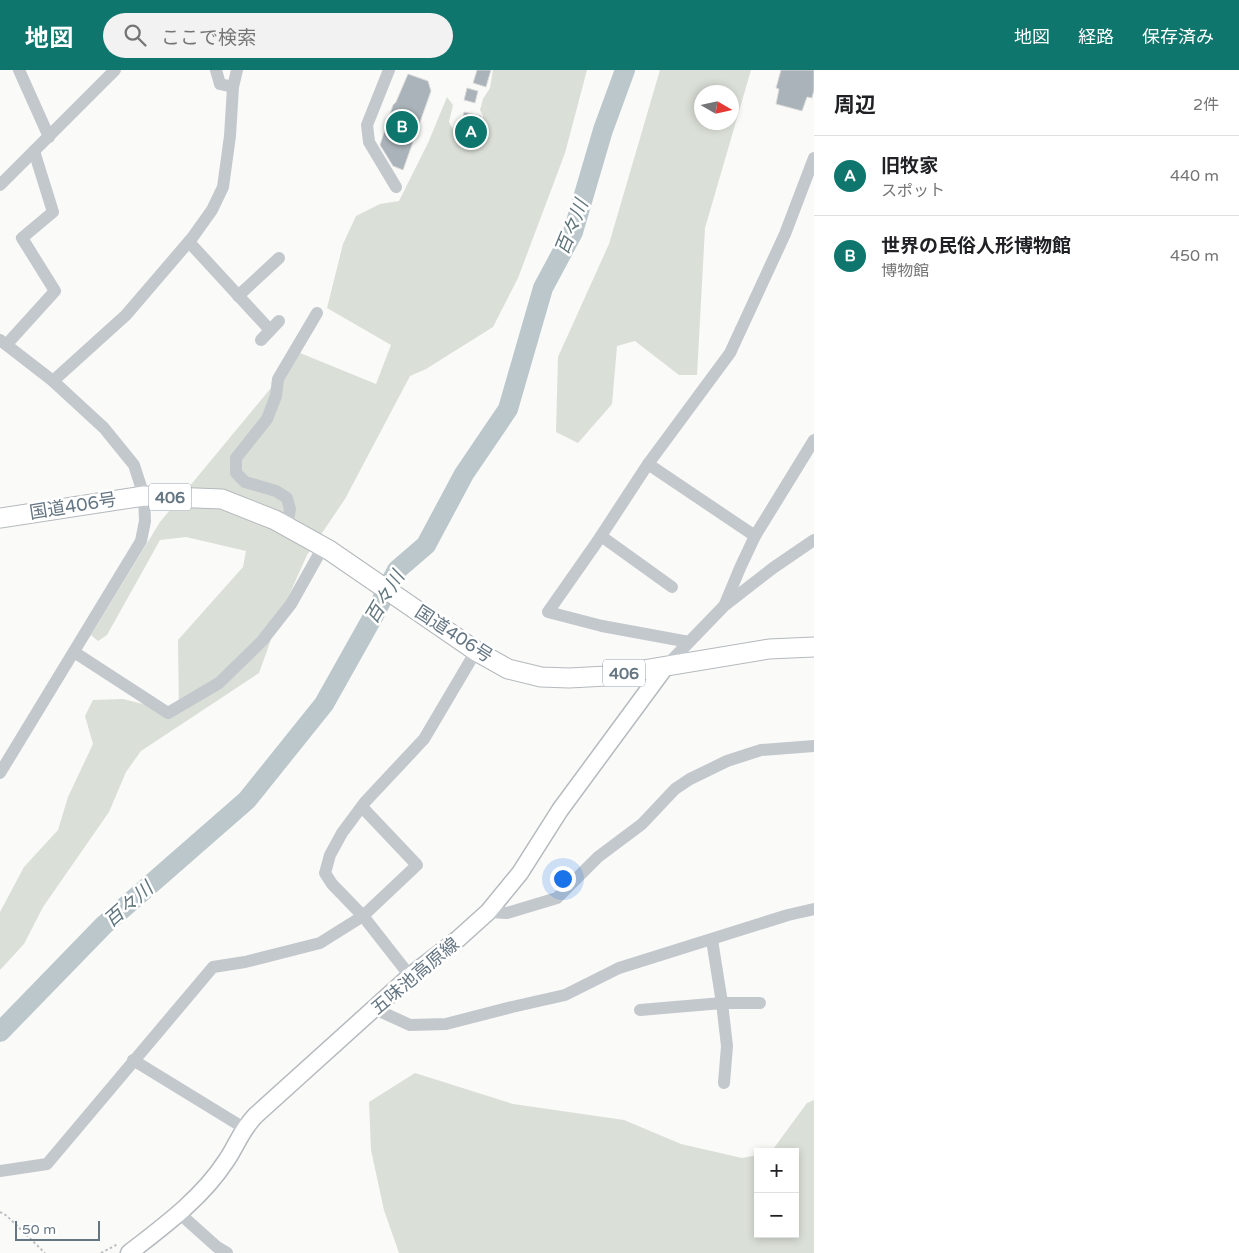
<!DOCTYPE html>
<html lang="ja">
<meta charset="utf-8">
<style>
body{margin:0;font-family:"Varela Round","Noto Sans JP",sans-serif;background:#f2f2f2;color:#202124}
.controls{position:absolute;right:15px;bottom:15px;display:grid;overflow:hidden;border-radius:0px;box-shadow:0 2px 8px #0003}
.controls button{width:45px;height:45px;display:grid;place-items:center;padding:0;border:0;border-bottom:1px solid #e0e0e0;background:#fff;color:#202124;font:25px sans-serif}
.compass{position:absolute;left:694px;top:15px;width:45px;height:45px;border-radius:50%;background:#fff;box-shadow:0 2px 8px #0003;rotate:99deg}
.scale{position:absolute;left:15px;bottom:12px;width:85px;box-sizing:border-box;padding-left:5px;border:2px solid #657683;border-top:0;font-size:14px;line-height:18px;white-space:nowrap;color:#657683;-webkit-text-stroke:4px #fff;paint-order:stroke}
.you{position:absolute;left:562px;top:808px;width:18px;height:18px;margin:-12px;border:4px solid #fff;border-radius:50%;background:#1a73e8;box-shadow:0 0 0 8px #1a73e833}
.badge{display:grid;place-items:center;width:32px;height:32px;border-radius:50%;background:#0f766e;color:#fff;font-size:16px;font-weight:700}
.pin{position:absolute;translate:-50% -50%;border:2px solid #fff;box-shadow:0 1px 5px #0006}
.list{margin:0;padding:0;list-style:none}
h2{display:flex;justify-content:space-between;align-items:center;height:65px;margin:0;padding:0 20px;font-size:21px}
h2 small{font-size:16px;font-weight:400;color:#757577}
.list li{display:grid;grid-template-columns:32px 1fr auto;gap:15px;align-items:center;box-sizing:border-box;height:80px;padding:0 20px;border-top:1px solid #e0e0e0}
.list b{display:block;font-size:19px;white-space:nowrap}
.list p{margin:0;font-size:16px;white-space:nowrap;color:#757577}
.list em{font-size:16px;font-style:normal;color:#757577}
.icon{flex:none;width:28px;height:28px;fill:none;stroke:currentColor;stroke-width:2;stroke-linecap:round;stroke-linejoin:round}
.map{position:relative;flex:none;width:814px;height:1183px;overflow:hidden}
header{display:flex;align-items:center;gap:30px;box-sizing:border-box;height:70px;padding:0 25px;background:#0f766e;color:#fff}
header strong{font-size:24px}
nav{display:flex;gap:28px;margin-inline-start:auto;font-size:18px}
.search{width:350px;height:45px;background:#f2f2f2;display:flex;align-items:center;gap:12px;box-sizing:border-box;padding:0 18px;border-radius:28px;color:#757577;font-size:19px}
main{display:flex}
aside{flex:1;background:#fff}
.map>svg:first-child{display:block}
.green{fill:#dadfd7;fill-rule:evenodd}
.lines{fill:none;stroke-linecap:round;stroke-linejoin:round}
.river{stroke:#bbc7cb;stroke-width:20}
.building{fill:#aab3b9;stroke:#dcdcda}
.major-casing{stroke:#b5babe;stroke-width:19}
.highway-casing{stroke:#b4b9bd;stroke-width:21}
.path{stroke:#bbbfc2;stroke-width:2;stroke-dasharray:2.5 2.5;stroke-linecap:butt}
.minor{stroke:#c3c8cc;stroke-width:12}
.major{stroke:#fff;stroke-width:16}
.highway{stroke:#fff;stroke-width:19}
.labels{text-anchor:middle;stroke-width:5;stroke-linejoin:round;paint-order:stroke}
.shield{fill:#fff;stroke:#939fa8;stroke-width:1}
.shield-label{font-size:16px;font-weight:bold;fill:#657683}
.street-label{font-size:18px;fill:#657683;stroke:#fff}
.water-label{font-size:19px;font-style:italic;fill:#60757c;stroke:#fff}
</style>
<header>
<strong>地図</strong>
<div class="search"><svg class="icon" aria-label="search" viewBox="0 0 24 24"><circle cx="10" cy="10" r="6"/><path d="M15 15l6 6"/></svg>ここで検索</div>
<nav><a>地図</a><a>経路</a><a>保存済み</a></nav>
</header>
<main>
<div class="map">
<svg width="814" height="1183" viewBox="0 0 814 1183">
<rect width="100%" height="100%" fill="#fafaf8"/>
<g class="green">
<polygon points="493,0 587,0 565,83 518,208 493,257 426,299 410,306 345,429 307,485 278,550 259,603 141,681 126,702 109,742 43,837 24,874 0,900 0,842 24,797 58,760 68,727 93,674 85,646 93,630 123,629 179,643 178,570 243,497 246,481 186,467 160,470 107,565 98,571 91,565 160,452 300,283 376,314 391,275 327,238 343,174 356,146 380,134 399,131 428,73 447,27 453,35 449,52 458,69 465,75 475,74 483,46 480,40 483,29 490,18"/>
<path d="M660,0H751L705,158L697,305H679L635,271L617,276L612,334L578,373L556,362L558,287L609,174ZM732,22V52H702V22Z"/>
<polygon points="415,1003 513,1034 624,1050 681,1074 742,1088 758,1085 758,1164 795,1164 795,1082 771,1082 807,1033 814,1030 814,1183 399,1183 384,1140 371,1080 369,1032"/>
</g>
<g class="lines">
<polyline class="river" points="0,962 104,855 247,730 324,634 374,545 397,500 426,475 464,404 508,339 543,218 573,162 603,60 625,0"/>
</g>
<g class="building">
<polygon points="477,0 491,0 486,17 473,13"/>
<polygon points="781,0 814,0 814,20 812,28 807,27 802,41 776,34 779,19 776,18"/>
<polygon points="408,4 428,11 431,21 403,100 393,96 380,75 393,35 396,32"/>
<polygon points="467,18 478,21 475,33 464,30"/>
<polygon points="464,42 481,46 474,72 464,70 467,55 462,53"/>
</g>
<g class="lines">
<g class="major-casing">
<path id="major" d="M129,1183C164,1156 202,1128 226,1091C237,1075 240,1062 255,1046L410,906L458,869L488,842L520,803L560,740L666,596"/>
</g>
<g class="highway-casing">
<polyline id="highway" points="0,448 144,426 222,429 275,450 329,480 476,581 508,599 541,607 569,608 607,606 769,579 814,577"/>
</g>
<g class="path">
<polyline points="0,1142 7,1146 45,1183"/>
<polyline points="101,1183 118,1174"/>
</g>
<g class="minor">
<polyline points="19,0 49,67"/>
<polyline points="216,0 220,14 233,17"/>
<polyline points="389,0 367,55 369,72 396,117"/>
<polyline points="0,115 115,0"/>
<polyline points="189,172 270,260"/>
<polyline points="238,226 279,188"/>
<polyline points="0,270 53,311 104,358 134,395 144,426 145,451 141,471 0,703"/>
<polyline points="261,270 279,251"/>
<polyline points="7,274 55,221 22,168 53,142 34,81"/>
<polyline points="53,311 126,245 192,168 212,140 223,117 230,66 233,17 237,0"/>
<polyline points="648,394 755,466"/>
<polyline points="287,456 290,439 287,428 276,421 245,412 236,403 236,388 267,349 276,326 278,309 317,243"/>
<polyline points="601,466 672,517"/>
<polyline points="725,534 740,498 755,466 814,370"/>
<polyline points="689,572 602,556 548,542 597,472 648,394 730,283 785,164 814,88"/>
<polyline points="74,582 168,643 219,613 262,571 291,534 323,477"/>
<polyline points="666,596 724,536 773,498 814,470"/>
<polyline points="488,842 507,843 557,828 598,787 642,754 675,719 690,709 727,691 761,680 814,676"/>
<polyline points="712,870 722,933 727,976 724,1013"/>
<polyline points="410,906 363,846 332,814 325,803 330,785 342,763 365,732 424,669 476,581"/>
<polyline points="375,939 410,955 446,954 512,937 565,925 619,898 788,845 814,839"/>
<polyline points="640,940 722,933 760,933"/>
<polyline points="133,990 244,1058"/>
<polyline points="0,1101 47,1094 213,897 245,892 320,873 363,846 417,795 362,737"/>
<polyline points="179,1143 217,1177 227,1183"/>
</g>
<use href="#major" class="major"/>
<use href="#highway" class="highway"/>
</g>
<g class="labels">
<g class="shield">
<rect x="149" y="413.5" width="42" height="27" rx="4"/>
<rect x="603" y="589.5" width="42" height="27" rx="4"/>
</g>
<g class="shield-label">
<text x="170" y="433">406</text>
<text x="624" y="609">406</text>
</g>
<g class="street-label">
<text transform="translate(73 436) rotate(-9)" y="6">国道406号</text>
<text transform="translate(454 564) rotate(33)" y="6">国道406号</text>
<text transform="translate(415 906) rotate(-40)" y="6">五味池高原線</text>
</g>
<g class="water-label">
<text transform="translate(571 157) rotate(-68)" y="7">百々川</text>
<text transform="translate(384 527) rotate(-59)" y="7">百々川</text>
<text transform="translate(128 834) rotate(-41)" y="7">百々川</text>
</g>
</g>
</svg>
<div class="controls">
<button>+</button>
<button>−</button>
</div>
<svg class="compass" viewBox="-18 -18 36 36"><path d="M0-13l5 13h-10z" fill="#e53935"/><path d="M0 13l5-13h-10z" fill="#757577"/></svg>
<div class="scale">50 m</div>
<div class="you"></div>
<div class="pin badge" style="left:471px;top:62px">A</div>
<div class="pin badge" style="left:402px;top:57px">B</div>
</div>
<aside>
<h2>周辺<small>2件</small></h2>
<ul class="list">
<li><span class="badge">A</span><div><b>旧牧家</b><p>スポット</p></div><em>440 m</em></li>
<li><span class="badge">B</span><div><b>世界の民俗人形博物館</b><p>博物館</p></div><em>450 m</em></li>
</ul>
</aside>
</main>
